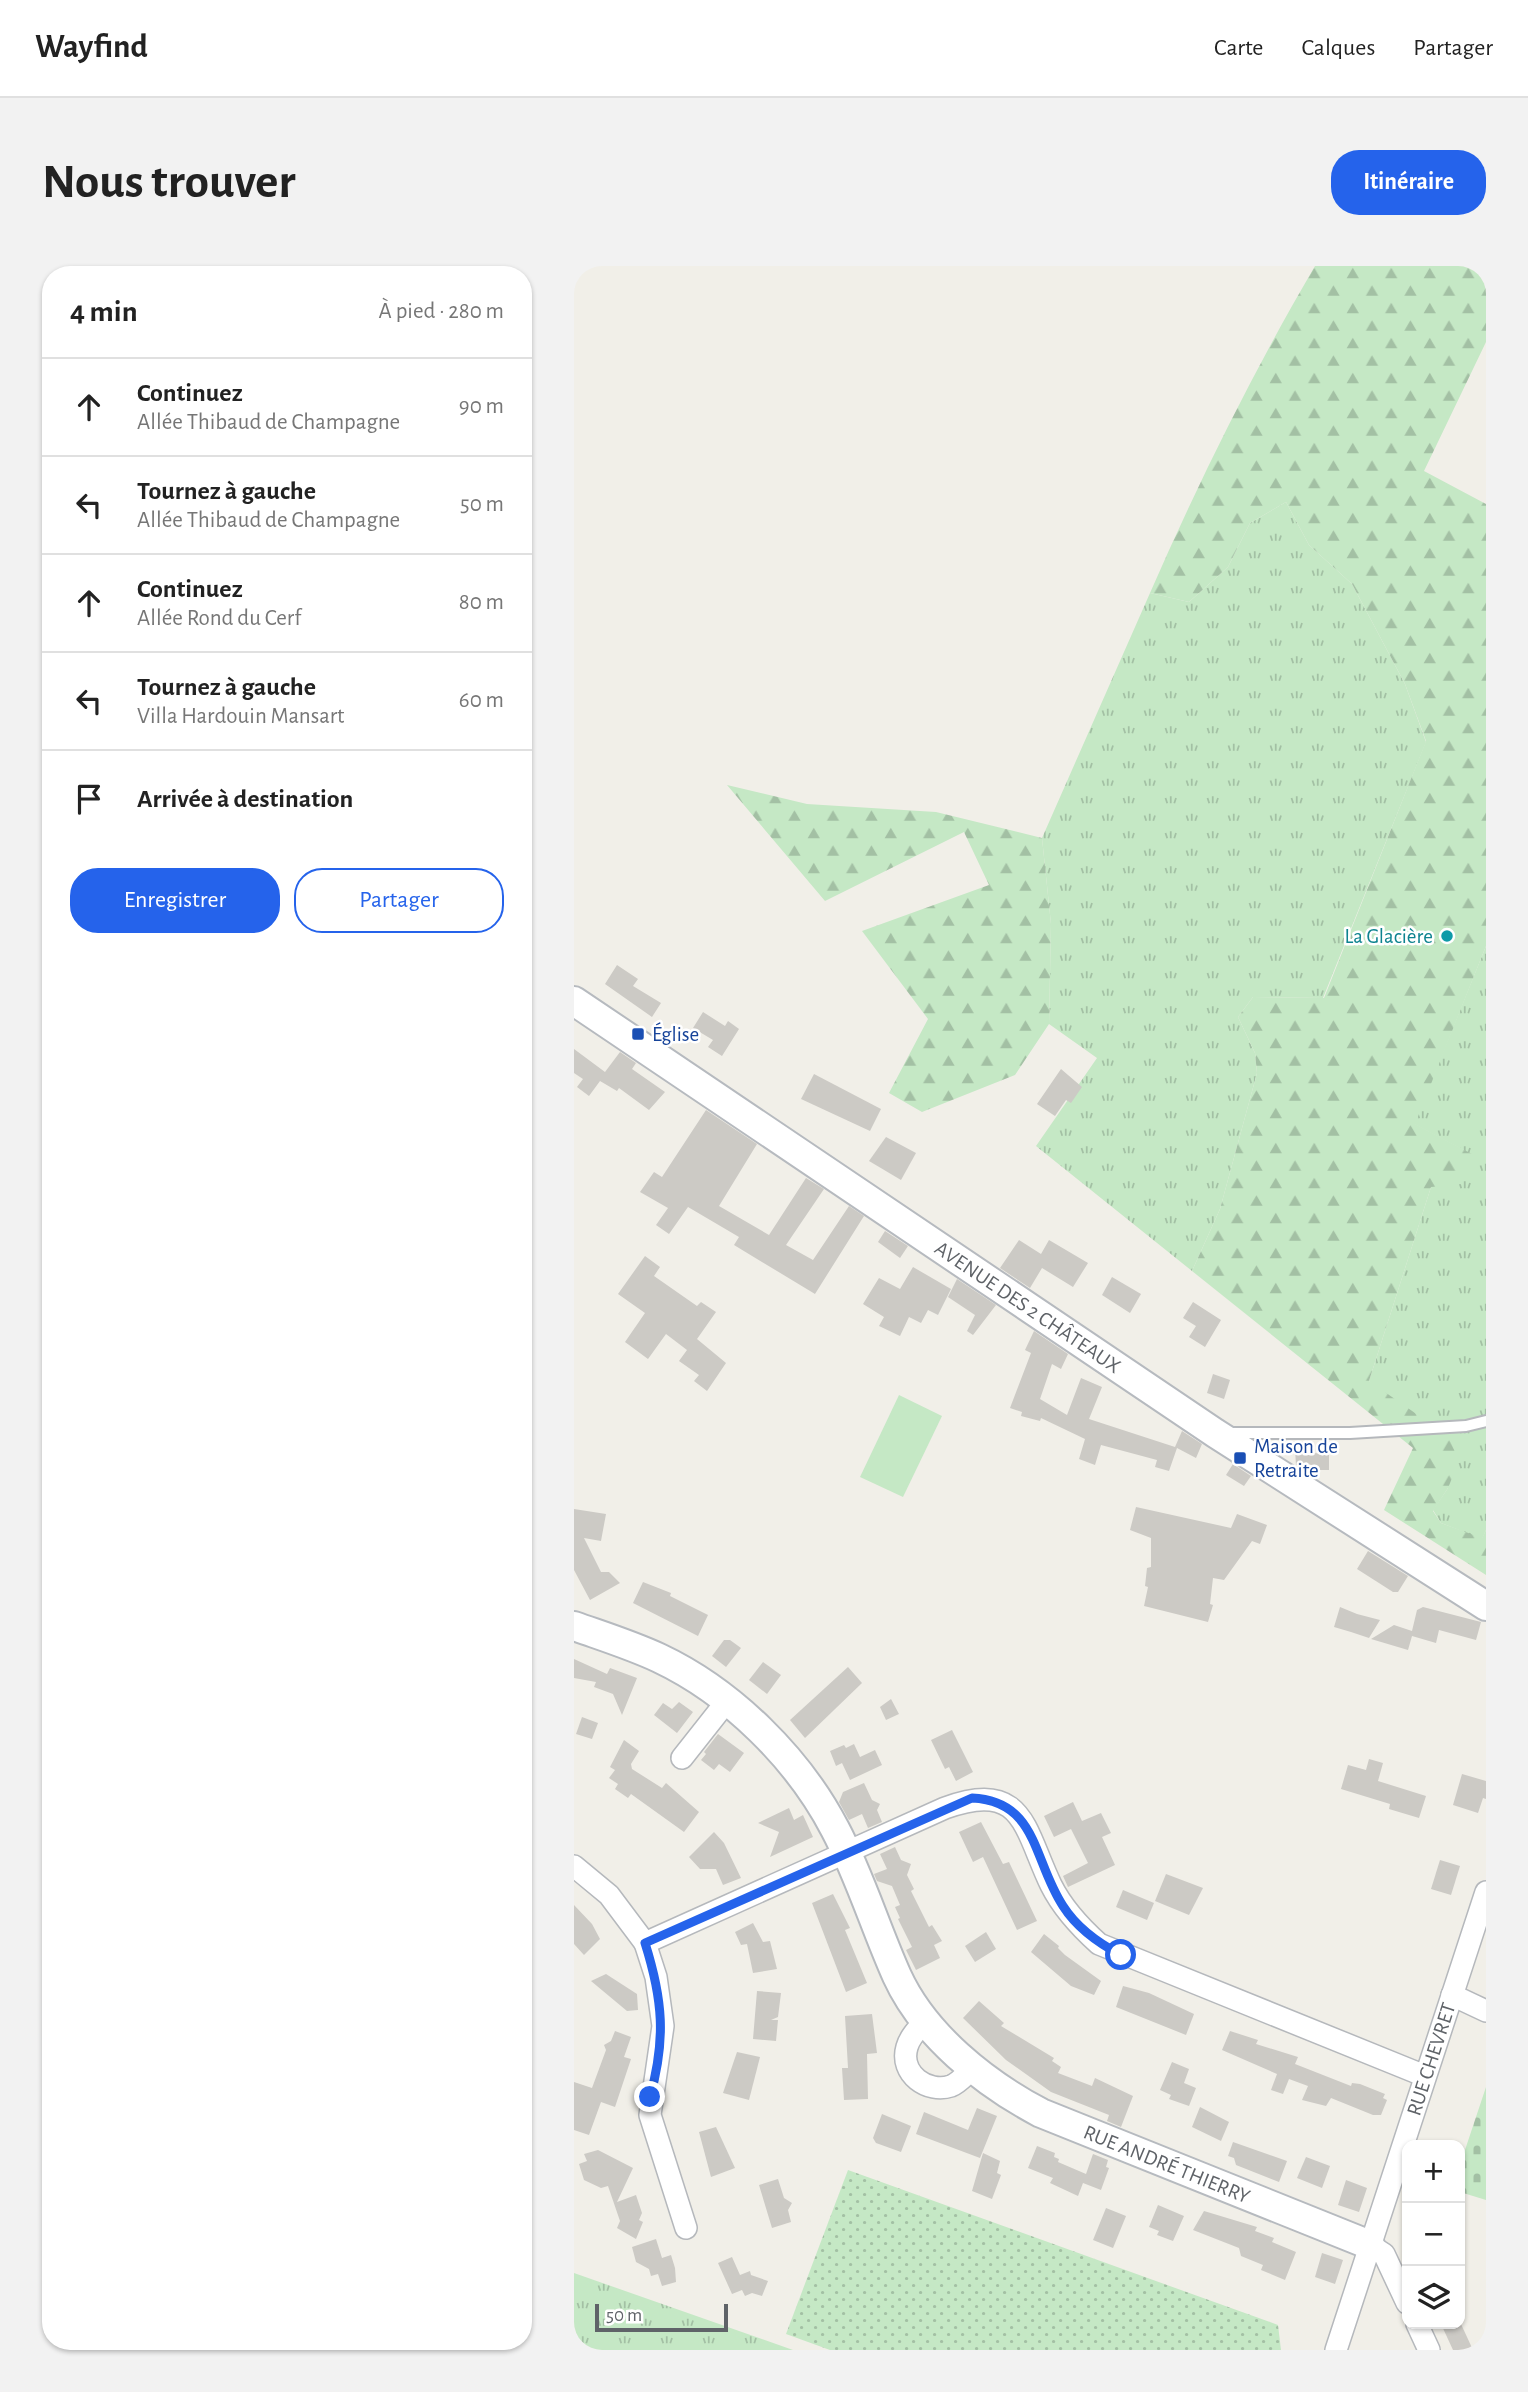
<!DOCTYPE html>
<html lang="fr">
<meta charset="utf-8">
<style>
body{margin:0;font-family:"Alegreya Sans",sans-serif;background:#f2f2f2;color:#222}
.controls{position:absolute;right:21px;bottom:21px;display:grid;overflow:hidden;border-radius:14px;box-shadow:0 2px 5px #0004}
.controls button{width:63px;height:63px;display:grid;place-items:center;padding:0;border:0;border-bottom:2px solid #e0e0e0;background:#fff;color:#222;font:35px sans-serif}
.scale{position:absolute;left:21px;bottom:18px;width:133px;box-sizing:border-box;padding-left:7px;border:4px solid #5f6368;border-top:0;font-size:19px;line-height:24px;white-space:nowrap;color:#5f6368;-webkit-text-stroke:5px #fff;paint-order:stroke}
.stop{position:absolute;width:21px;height:21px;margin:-16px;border:5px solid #2563eb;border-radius:50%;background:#fff}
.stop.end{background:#2563eb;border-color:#fff;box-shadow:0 2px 7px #0008}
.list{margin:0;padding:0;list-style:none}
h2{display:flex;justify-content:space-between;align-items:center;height:91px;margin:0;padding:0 28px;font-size:30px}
h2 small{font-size:23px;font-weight:400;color:#767676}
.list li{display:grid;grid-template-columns:46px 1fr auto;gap:21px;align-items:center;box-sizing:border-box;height:98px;padding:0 28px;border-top:2px solid #e0e0e0}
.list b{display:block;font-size:26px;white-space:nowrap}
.list p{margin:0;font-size:23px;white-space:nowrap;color:#767676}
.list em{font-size:23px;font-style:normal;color:#767676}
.actions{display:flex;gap:14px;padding:21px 28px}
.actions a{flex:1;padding:16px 0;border:2px solid #2563eb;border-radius:28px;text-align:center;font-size:24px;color:#2563eb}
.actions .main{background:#2563eb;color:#fff}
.icon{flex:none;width:38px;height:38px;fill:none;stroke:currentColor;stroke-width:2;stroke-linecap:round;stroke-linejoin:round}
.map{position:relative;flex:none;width:912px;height:2084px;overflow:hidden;border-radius:28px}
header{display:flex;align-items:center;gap:42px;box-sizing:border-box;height:98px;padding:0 35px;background:#fff;border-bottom:2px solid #e0e0e0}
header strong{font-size:33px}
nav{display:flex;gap:38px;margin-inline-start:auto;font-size:24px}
.intro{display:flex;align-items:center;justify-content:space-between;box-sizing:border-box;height:168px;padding:0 42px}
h1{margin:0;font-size:49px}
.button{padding:18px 32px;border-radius:28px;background:#2563eb;color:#fff;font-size:24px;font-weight:700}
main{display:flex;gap:42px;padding:0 42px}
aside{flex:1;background:#fff;border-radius:28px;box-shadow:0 2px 5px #0004}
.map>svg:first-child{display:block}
.grass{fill:url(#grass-tufts)}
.forest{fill:url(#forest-firs)}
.cemetery{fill:url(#cemetery-stones)}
.park{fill:url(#park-dots)}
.pitch{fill:#c5e8c5}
.building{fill:#cccac5}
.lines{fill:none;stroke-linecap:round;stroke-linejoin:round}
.lane-casing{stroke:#b5b8bc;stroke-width:14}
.street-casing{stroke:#b5b8bc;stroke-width:24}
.secondary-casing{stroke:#b6babf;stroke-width:32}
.lane{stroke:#fff;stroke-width:10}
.street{stroke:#fff;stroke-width:21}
.secondary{stroke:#fff;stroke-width:28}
.route{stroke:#2563eb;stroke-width:9}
.culture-dot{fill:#0f9aa8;stroke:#fff;stroke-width:2.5}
.transit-dot{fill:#1a4fb4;stroke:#fff;stroke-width:2.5}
.labels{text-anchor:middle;stroke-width:5;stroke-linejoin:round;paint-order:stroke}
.culture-label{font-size:21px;fill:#0d838f;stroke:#fff;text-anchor:end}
.transit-label{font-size:21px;fill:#164399;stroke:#fff;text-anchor:start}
.street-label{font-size:21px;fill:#5f6368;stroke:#fff}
</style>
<header>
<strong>Wayfind</strong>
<nav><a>Carte</a><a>Calques</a><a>Partager</a></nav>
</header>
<div class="intro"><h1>Nous trouver</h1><a class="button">Itinéraire</a></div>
<main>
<aside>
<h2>4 min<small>À pied · 280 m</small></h2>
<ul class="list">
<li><svg class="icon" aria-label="ahead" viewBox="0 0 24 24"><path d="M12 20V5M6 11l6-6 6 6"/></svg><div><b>Continuez</b><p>Allée Thibaud de Champagne</p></div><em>90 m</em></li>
<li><svg class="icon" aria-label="left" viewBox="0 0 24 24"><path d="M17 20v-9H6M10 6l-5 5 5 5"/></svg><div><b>Tournez à gauche</b><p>Allée Thibaud de Champagne</p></div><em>50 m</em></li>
<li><svg class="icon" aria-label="ahead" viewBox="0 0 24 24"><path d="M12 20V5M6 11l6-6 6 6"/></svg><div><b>Continuez</b><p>Allée Rond du Cerf</p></div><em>80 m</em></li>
<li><svg class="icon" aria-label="left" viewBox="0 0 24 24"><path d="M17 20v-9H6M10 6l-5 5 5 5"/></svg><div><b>Tournez à gauche</b><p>Villa Hardouin Mansart</p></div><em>60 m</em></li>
<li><svg class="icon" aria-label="arrive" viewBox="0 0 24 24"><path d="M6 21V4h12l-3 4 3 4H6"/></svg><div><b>Arrivée à destination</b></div></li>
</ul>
<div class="actions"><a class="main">Enregistrer</a><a>Partager</a></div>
</aside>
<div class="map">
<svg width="912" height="2084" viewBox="0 0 912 2084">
<defs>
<pattern id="grass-tufts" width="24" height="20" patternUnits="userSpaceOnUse" patternTransform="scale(1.75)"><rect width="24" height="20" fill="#c5e8c5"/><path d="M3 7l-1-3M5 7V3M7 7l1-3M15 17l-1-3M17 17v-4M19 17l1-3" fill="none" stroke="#a3c0a4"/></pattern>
<pattern id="forest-firs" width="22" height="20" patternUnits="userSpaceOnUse" patternTransform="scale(1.75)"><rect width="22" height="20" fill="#c5e8c5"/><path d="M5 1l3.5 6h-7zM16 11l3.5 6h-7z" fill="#a3c0a4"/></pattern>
<pattern id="cemetery-stones" width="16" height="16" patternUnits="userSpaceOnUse" patternTransform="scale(1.75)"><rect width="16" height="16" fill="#c5e8c5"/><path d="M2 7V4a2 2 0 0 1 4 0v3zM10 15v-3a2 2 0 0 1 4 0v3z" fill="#a3c0a4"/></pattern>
<pattern id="park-dots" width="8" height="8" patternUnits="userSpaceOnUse" patternTransform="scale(1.75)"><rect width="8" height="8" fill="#c5e8c5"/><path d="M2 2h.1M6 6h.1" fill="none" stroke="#a3c0a4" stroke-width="1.8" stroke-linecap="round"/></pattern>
</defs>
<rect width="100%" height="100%" fill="#f1efe8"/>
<g class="grass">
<polygon points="712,236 735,279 778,318 831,418 852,476 749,732 679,731 664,751 681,787 683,807 646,943 618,1005 462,880 523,792 475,758 477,658 468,572 576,327 615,336 654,301 676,257"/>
<polygon points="912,680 912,1264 908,1273 867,1257 859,1244 874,1222 795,1115 857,921 897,888 840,858"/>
<polygon points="0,2007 219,2084 0,2084"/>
</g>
<g class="forest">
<path d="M741,0H912V76L850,205L912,238V680L841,858L898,888L888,918L857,921L795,1115L874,1170L885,1195L874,1222L859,1245L867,1257L908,1272L912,1264V1309L810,1244L839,1182L618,1005L646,943L683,807L681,787L664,751L679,731L750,732L852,475L831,418L778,318L735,279L712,236L676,257L654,301L615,336L576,327C625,215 679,106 741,0Z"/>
<polygon points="153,519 233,538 362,546 468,572 477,658 475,758 441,809 348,846 315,827 354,753 288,665 415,619 390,566 251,635"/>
</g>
<polygon class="cemetery" points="912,1821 912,1934 886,1926 886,1899"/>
<polygon class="park" points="274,1904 704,2059 707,2084 256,2084 212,2068"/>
<polygon class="pitch" points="325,1129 368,1150 329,1231 286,1211"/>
<g class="building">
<polygon points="43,699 64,713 59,720 87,737 78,751 31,718"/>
<polygon points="129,746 151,760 154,755 165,763 148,790 134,781 139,774 119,762"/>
<polygon points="0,783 31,806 46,786 62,797 58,803 91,826 75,844 45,822 43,825 26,815 15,830 3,821 9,813 0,807"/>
<polygon points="487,803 508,821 497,837 492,834 481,850 463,838"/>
<polygon points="240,808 307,843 296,865 227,833"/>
<polygon points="132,844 183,878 145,940 195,969 232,912 250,923 212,979 239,994 275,940 290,950 241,1028 160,979 165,971 114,941 95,968 82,959 94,942 66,926 80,906 88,911"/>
<polygon points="312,871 342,887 327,914 295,895"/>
<polygon points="311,965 334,980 326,992 304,976"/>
<polygon points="445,974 467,988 475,974 514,997 499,1021 468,1002 456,1022 426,1002"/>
<polygon points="71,990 86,1001 80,1010 123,1040 127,1036 142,1046 123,1073 152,1097 133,1125 120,1115 125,1109 105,1095 113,1084 92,1068 74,1093 51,1076 71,1047 44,1028"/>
<polygon points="339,1001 377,1023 364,1049 354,1044 347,1057 335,1051 326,1070 305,1060 310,1051 289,1038 305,1012 326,1023"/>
<polygon points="538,1011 567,1028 556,1047 528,1029"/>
<polygon points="383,1013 422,1039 399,1069 393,1065 401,1049 374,1031"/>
<polygon points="619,1036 647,1054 631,1081 615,1071 622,1060 609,1052"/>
<polygon points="460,1065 494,1088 487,1103 478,1098 466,1133 493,1149 507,1112 528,1121 515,1153 601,1181 608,1165 628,1178 622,1192 603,1182 595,1205 581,1201 583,1194 527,1179 521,1199 505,1193 511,1173 467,1152 466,1155 447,1150 448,1146 436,1142 457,1087 451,1084"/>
<polygon points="639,1108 656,1114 650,1133 633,1127"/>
<polygon points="721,1183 739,1183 739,1187 755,1188 755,1204 732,1204 732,1199 722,1199"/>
<polygon points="659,1198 677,1210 670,1220 652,1209"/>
<polygon points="562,1241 657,1262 663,1248 693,1259 686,1278 678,1275 650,1314 639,1312 636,1338 639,1339 634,1356 570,1340 574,1321 571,1320 573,1302 577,1301 577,1272 556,1264"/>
<polygon points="0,1243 32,1248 27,1275 10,1272 27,1306 35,1306 46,1317 16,1334 0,1304"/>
<polygon points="794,1285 834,1310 824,1326 819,1326 783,1303"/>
<polygon points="69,1316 97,1327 96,1330 134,1349 124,1370 59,1337"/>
<polygon points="766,1341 783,1348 806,1354 795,1372 777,1366 760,1361"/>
<polygon points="849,1341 907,1356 902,1374 865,1364 862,1377 838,1370 834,1384 797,1373 820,1359 838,1365 843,1344"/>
<polygon points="150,1374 156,1374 167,1382 152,1401 138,1390"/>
<polygon points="0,1393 33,1408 36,1402 63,1412 48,1449 39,1428 20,1421 22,1416 0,1412"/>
<polygon points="189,1396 207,1409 193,1428 175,1414"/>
<polygon points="274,1401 288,1417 231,1472 216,1454"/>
<polygon points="317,1433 325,1448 312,1454 306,1441"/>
<polygon points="105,1436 119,1446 103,1467 80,1449 89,1437 98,1443"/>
<polygon points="8,1451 24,1457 18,1473 2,1468"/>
<polygon points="378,1464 399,1506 382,1515 375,1501 371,1503 357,1474"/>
<polygon points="144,1468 170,1487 156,1506 145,1498 140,1504 127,1494 132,1488 130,1486"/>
<polygon points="50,1474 65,1485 57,1498 58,1503 88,1522 92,1517 125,1546 110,1566 57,1528 54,1532 41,1523 44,1518 35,1512 41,1504 36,1501"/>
<polygon points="280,1478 286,1491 301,1484 308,1499 276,1514 268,1497 262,1500 256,1485 270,1479 272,1482"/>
<polygon points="795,1493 809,1497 804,1515 852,1530 845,1552 815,1543 816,1538 767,1523 774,1499 792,1504"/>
<polygon points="888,1508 912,1515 912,1533 909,1532 904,1547 879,1539"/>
<polygon points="290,1517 298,1534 306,1538 303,1544 308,1556 294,1562 288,1548 275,1554 265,1536 269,1526"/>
<polygon points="499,1536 508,1555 527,1547 537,1567 528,1571 541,1599 494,1621 489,1610 514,1597 497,1563 480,1571 470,1550"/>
<polygon points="215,1542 220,1554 229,1549 239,1571 196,1591 205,1566 184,1557"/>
<polygon points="407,1556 429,1598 435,1596 463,1655 443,1664 409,1591 399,1596 385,1566"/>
<polygon points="140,1566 150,1577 167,1612 149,1619 142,1603 126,1603 115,1591"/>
<polygon points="321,1581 327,1594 337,1598 333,1609 340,1623 337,1625 355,1661 358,1659 368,1675 360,1679 366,1692 342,1704 332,1684 338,1681 324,1653 326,1652 321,1641 326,1639 318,1620 303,1615 300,1608 313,1603 306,1588"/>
<polygon points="866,1594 886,1600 877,1629 857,1623"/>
<polygon points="592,1608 629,1622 615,1649 581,1635"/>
<polygon points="549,1624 580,1637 573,1654 542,1641"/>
<polygon points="259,1628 276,1662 271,1664 293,1717 272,1726 238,1637"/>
<polygon points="0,1639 18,1658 26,1673 10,1689 0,1678"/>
<polygon points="179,1657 189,1676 196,1675 203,1703 179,1707 173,1678 167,1679 161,1666"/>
<polygon points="412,1666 422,1683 401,1696 391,1680"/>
<polygon points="470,1668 485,1680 484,1682 491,1689 527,1715 520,1729 497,1720 457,1686"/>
<polygon points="32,1708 63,1728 64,1744 53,1745 17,1715"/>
<polygon points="549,1720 575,1727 620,1748 612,1769 542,1741"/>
<polygon points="183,1725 207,1727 204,1751 197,1754 204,1754 202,1775 179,1773"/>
<polygon points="405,1735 430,1757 427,1760 480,1792 478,1795 487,1801 484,1807 518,1820 521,1812 559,1830 547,1861 533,1855 535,1849 477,1826 432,1794 389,1752"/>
<polygon points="298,1748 303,1787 293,1788 294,1833 270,1834 268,1802 274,1802 271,1750"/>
<polygon points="41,1765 57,1771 50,1791 57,1793 41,1841 27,1836 15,1869 0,1864 0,1816 18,1822 32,1784 30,1779 37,1775"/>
<polygon points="656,1765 684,1774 682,1778 724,1791 721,1798 777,1820 778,1817 786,1818 811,1828 809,1832 813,1834 807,1849 799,1849 757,1832 752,1840 728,1834 734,1820 715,1813 709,1828 697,1824 703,1808 648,1784"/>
<polygon points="163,1786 186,1791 175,1834 149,1827"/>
<polygon points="598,1796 615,1803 610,1817 622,1822 615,1840 595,1833 597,1829 586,1824"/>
<polygon points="626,1841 655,1856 647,1875 618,1861"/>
<polygon points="403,1842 423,1850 406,1892 342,1868 350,1846 394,1864"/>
<polygon points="308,1848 337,1860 327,1886 302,1877 299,1872"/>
<polygon points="142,1861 161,1902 137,1911 125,1866"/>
<polygon points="659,1876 713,1895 705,1916 662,1899 660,1892 654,1890"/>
<polygon points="463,1880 481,1887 480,1891 485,1893 484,1896 512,1908 519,1888 534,1894 532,1901 535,1902 527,1924 509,1917 504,1930 476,1917 479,1912 454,1902"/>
<polygon points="24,1884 59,1902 43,1936 62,1929 68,1947 65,1954 69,1956 62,1973 43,1962 46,1955 34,1920 27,1922 10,1914 5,1898 13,1895 10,1888"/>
<polygon points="409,1887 426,1895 423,1907 427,1909 418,1933 398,1925"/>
<polygon points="732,1891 756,1900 748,1922 723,1912"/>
<polygon points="204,1913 210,1932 218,1937 214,1944 217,1956 198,1962 185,1919"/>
<polygon points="772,1914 793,1922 785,1946 764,1939"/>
<polygon points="584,1939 610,1950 599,1975 583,1969 585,1965 575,1961"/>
<polygon points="532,1942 552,1950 539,1982 519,1974"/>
<polygon points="630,1945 683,1961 681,1965 700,1972 698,1976 722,1986 711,2014 687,2004 689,1999 667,1990 665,1982 619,1964"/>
<polygon points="82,1973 88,1992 97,1989 101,2002 102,2016 88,2020 84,2008 77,2010 75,2003 62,1996 58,1981"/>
<polygon points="748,1987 769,1994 761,2018 741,2011"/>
<polygon points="158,1991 166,2009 176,2005 177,2009 194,2015 188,2030 178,2027 171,2030 168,2024 158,2028 144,1997"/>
<polygon points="867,2058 887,2058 899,2084 879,2084"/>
</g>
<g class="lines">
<g class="lane-casing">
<polyline id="lane" points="657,1167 776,1167 892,1160 912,1155"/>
</g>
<g class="street-casing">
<g id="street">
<polyline points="108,1492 153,1435"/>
<path d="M0,1600L35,1629L71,1677L371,1542C450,1513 450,1563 477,1619C489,1643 506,1661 525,1678L851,1810"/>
<polyline points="71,1677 82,1711 89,1760 76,1849 112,1962"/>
<polyline points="878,1729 912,1745"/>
<path d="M352,1754C345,1762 336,1770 333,1781C325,1808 354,1828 377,1820C385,1817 392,1808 399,1802"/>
<polyline points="796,1979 810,1988 833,2037"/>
<polyline points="843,2058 855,2084"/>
<polyline points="762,2084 912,1626"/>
</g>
</g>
<g class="secondary-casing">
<g id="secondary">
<polyline points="0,735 641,1167 912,1340"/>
<path d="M0,1360C28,1370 57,1379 85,1392C157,1426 224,1492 261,1563C286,1610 301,1661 323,1710C350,1769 410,1817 467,1847L796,1979"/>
</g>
</g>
<use href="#lane" class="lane"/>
<use href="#street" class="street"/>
<use href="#secondary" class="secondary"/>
</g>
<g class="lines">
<path class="route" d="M76,1831C92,1773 89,1734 71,1677L398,1532C464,1535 459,1595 489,1640C503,1662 524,1677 547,1689"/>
</g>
<circle class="culture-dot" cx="873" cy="670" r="7"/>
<g class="transit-dot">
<rect x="57" y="761" width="14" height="14" rx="3.5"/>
<rect x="659" y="1185" width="14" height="14" rx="3.5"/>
</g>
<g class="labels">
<g class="culture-label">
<text x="859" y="677">La Glacière</text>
</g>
<g class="transit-label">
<text x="78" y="775">Église</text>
<text x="680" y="1187">Maison de<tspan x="680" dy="24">Retraite</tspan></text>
</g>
<g class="street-label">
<text transform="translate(454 1041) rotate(34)" y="7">AVENUE DES 2 CHÂTEAUX</text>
<text transform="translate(857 1793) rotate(-72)" y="7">RUE CHEVRET</text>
<text transform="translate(593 1898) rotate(22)" y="7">RUE ANDRÉ THIERRY</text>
</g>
</g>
</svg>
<div class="controls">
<button>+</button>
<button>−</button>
<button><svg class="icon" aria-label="layers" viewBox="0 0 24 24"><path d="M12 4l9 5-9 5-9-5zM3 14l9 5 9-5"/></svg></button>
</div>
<div class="scale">50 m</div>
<div class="stop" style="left:547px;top:1689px"></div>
<div class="stop end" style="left:76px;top:1831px"></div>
</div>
</main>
